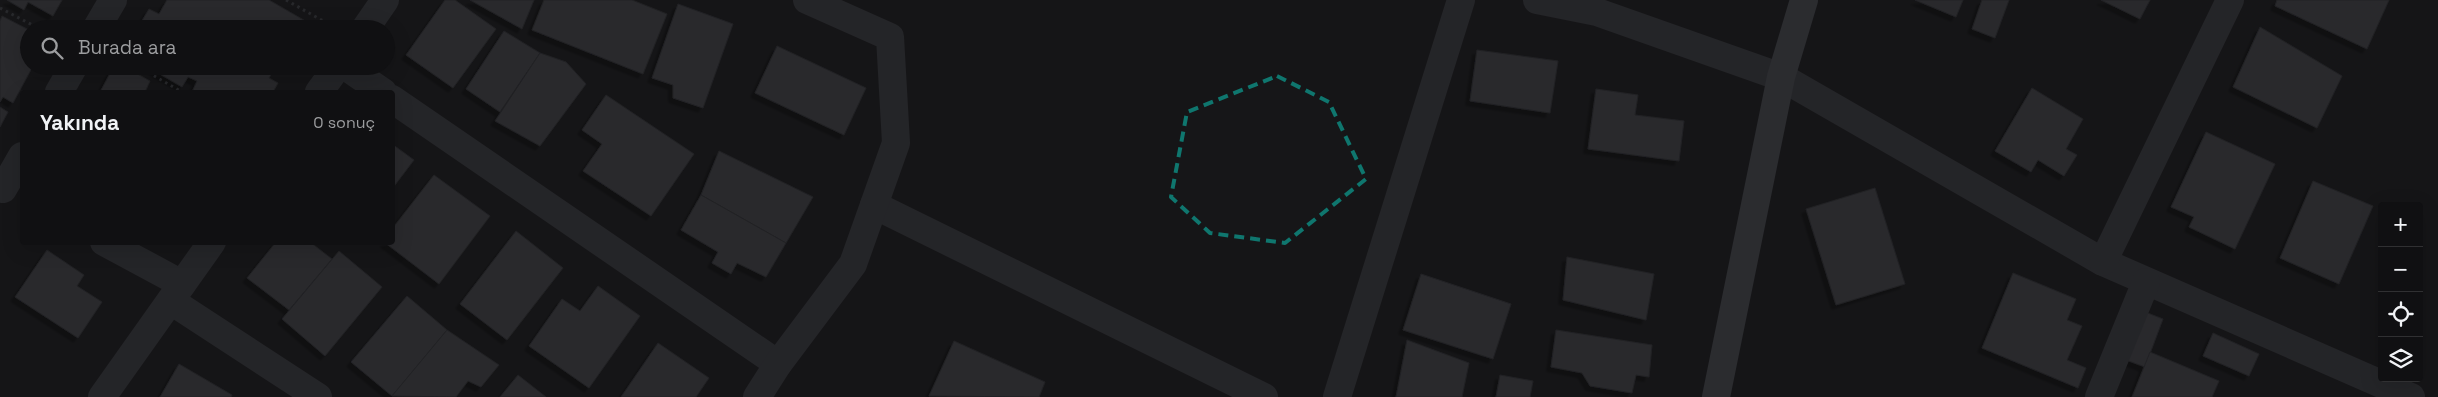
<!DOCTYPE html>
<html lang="tr">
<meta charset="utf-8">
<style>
body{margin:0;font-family:"Space Grotesk",sans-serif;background:#1e1e20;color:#f1f3f6}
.controls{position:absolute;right:15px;bottom:15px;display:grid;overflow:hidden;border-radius:5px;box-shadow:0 5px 20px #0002}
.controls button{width:45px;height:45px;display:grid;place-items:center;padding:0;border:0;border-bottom:1px solid #303032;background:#101012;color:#f1f3f6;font:25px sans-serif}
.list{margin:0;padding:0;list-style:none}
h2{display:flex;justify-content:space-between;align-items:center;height:65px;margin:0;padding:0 20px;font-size:21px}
h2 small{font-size:16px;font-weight:400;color:#9c9d9f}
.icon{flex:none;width:28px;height:28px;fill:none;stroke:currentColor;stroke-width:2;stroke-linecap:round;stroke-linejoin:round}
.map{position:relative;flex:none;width:2438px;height:397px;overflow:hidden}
.search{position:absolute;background:#101012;box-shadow:0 5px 20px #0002;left:20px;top:20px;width:375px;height:55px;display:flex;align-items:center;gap:12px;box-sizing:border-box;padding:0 18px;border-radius:28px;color:#9c9d9f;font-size:19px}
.panel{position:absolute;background:#101012;box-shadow:0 5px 20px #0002;left:20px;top:90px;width:375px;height:155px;border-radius:5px}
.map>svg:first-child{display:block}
.building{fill:#404145;stroke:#303034;filter:url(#shadow)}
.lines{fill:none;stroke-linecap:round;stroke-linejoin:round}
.path{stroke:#3d3f44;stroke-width:3;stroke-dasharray:2.5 4;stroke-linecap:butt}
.street{stroke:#37383d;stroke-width:28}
.secondary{stroke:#45474d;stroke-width:28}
.marked{fill:none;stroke:#0f766e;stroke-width:4;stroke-dasharray:10 6;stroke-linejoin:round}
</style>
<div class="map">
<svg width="2438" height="397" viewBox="0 0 2438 397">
<defs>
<filter id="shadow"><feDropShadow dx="-4.5" dy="4.5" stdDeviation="1" flood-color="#0009"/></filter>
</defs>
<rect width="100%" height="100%" fill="#161618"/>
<g class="building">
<polygon points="7,0 62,0 53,16 28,2 24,10"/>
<polygon points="167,0 269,0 314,26 313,29 137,29 149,9 159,14"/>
<polygon points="445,0 455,0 496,29 453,88 406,55"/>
<polygon points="470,0 534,0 522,29"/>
<polygon points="544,0 632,0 667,14 643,74 532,30"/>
<polygon points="1915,0 1963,0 1956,17"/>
<polygon points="1982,0 2009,0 1995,38 1972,29"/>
<polygon points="2101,0 2150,0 2140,19"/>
<polygon points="2277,0 2389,0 2367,49 2275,6"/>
<polygon points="678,4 733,24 703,108 673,98 673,85 652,78"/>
<polygon points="2,16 29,30 29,55 26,60 29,62 29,66 33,66 13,103 3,97 0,102 0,21"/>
<polygon points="2260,27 2342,76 2317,128 2233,87"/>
<polygon points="504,31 540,53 500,112 466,89"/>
<polygon points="777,46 866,88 844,135 755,93"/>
<polygon points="1477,50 1558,61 1550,113 1470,101"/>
<polygon points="540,53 566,62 586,84 540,146 495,121"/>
<polygon points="114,66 123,66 150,81 145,92 100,92"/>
<polygon points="146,66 276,66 269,78 278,83 273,92 192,92 197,81 188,77 182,87"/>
<polygon points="2032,88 2083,119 2066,149 2077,155 2064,176 2038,160 2031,172 1995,151"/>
<polygon points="1596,89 1638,95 1635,115 1684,121 1679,161 1588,149"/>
<polygon points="606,95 694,154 651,216 583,171 602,144 582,130"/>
<polygon points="0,107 8,112 0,127"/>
<polygon points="2206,132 2275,164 2235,249 2189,227 2194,217 2171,207"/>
<polygon points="392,144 414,160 392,189"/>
<polygon points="719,151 813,197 786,243 701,195"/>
<polygon points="434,175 490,216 439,284 384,242 392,242 392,229"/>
<polygon points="2313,181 2373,206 2339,284 2280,258"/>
<polygon points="1875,188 1905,284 1836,305 1806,209"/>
<polygon points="701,195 786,243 766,277 737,263 731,274 712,263 718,252 681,230"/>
<polygon points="516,231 563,268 507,340 460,304"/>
<polygon points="276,242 310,242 332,259 289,310 247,278"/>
<polygon points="47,250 84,275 77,286 102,302 78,338 15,297"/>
<polygon points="339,251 382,287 325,356 282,319"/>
<polygon points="1567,257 1654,274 1646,320 1563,300"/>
<polygon points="2013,273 2076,299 2067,320 2082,326 2067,360 2086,368 2078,388 1982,348"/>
<polygon points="1421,274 1511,304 1493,359 1403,330"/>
<polygon points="598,286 640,316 589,388 529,346 562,299 580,311"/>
<polygon points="407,296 447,330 392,396 351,362"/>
<polygon points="2145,312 2163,319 2145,367 2126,360"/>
<polygon points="447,330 499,365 481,387 468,381 456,397 392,396"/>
<polygon points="1556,330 1652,345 1649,377 1636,375 1632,393 1590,386 1582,373 1551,367"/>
<polygon points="2213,333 2259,354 2249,376 2203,356"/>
<polygon points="1407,340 1469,363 1462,397 1396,397"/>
<polygon points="954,341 1045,382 1039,397 929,396"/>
<polygon points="658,343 709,378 696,397 621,397"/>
<polygon points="2150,352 2219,381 2212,397 2132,397"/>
<polygon points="179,364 232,395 231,397 160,397"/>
<polygon points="518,375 546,397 500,397"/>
<polygon points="1500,375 1533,381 1530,397 1496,397"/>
</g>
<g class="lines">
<g class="path">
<polyline points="286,0 332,26"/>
<polyline points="0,8 40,29"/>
<polyline points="137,66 182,92"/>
</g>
<g class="street">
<polyline points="1537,0 1597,12 1781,77 2103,262 2411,397"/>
<polyline points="96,29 113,0"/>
<polyline points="365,29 385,0"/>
<polyline points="345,66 383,92"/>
<polyline points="59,92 74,66"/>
<polyline points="319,92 338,66"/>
<polyline points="392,99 778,364"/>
<polyline points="3,189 22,156"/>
<polyline points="874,205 1264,397"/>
<polyline points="104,242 182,284"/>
<polyline points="2103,262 2230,0"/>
<polyline points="171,301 318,397"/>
<polyline points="102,397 212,242"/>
<polyline points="757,397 778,364 853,264 896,143 890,37 807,0"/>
<polyline points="1337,397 1461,0"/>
<polyline points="2099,397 2146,282"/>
</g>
<polyline class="secondary" points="1716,397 1781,77 1804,0"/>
</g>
<path d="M0 0H2438V397H0ZM1277,76L1329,102L1366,179L1285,243L1210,233L1171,197L1187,112Z" fill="#161618" fill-opacity=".55" fill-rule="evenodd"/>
<path class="marked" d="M1277,76L1329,102L1366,179L1285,243L1210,233L1171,197L1187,112Z"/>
</svg>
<div class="controls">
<button>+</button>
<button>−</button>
<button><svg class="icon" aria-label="locate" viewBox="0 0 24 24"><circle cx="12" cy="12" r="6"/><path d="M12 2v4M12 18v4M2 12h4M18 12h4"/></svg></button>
<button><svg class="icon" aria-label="layers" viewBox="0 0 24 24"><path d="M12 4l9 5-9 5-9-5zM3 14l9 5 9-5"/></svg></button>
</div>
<div class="search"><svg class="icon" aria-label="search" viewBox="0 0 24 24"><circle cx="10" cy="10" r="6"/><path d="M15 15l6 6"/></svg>Burada ara</div>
<section class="panel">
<h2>Yakında<small>0 sonuç</small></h2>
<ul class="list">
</ul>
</section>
</div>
